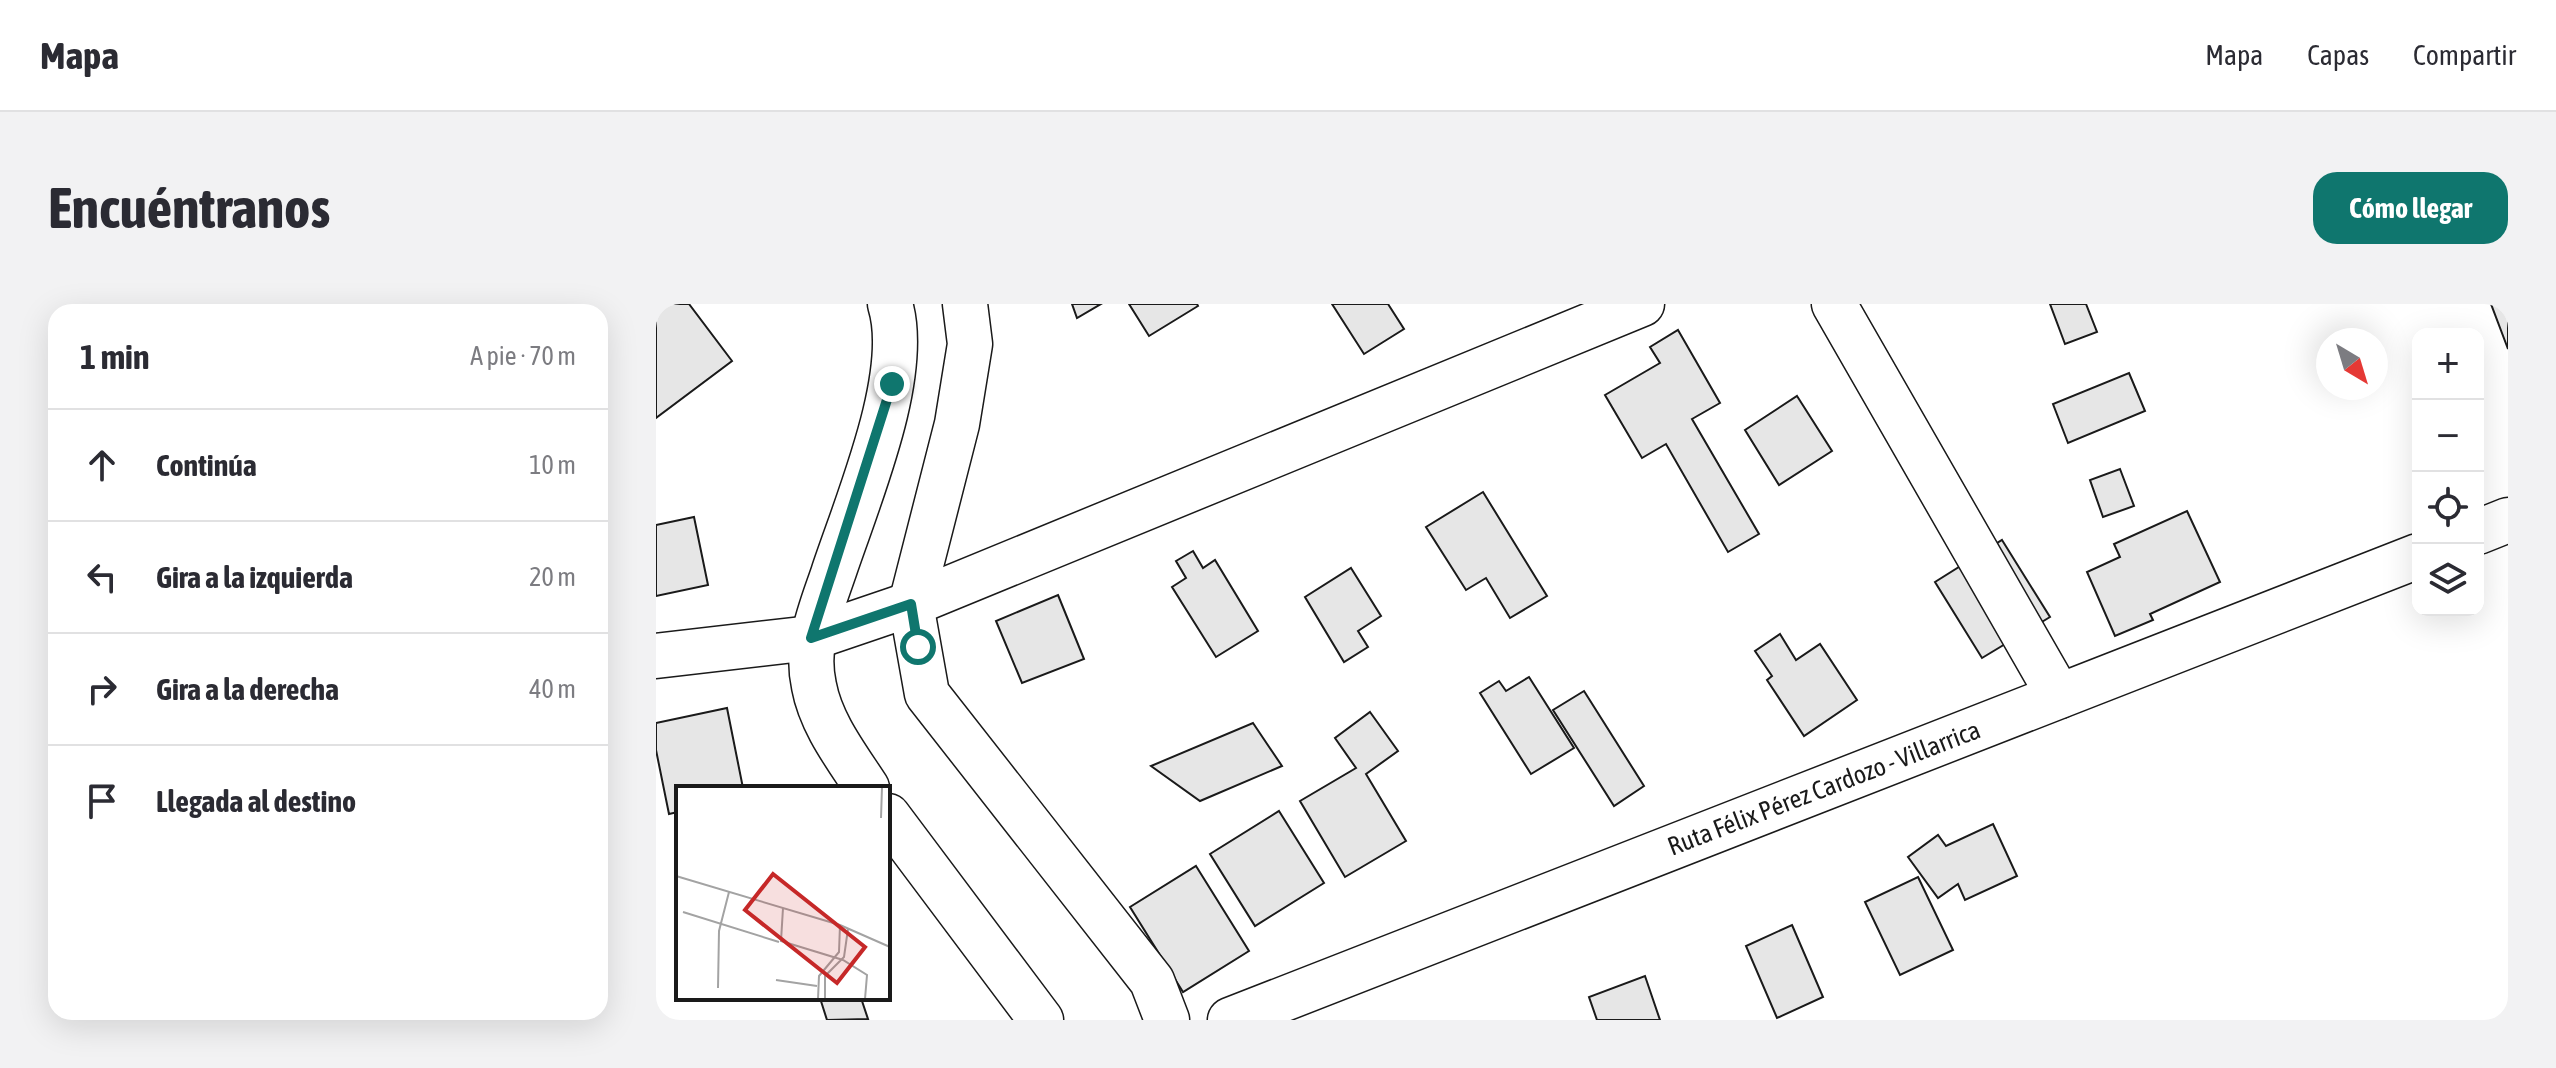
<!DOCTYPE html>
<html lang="es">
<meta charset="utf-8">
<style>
body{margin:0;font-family:"Asap Condensed",sans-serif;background:#f2f2f3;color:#2b2b33}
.controls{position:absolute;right:24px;top:24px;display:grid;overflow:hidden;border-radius:16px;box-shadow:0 8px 32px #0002}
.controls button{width:72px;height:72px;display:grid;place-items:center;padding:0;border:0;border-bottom:2px solid #e1e1e2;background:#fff;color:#2b2b33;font:40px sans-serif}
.compass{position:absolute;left:1660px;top:24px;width:72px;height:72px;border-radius:50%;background:#fff;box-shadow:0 8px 32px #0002;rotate:142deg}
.stop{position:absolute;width:24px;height:24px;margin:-18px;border:6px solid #0f766e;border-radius:50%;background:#fff}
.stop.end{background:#0f766e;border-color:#fff;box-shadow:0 2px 8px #0008}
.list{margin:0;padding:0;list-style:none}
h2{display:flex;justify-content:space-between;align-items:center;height:104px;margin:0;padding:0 32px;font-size:34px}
h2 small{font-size:26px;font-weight:400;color:#7c7c81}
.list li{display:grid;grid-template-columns:52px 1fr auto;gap:24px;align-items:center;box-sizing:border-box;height:112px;padding:0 32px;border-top:2px solid #e1e1e2}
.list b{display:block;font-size:30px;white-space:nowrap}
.list em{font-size:26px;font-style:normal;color:#7c7c81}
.icon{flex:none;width:44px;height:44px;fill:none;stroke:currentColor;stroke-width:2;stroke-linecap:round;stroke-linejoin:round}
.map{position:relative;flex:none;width:1852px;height:716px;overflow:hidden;border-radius:24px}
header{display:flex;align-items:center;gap:48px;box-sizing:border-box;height:112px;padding:0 40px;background:#fff;border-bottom:2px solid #e1e1e2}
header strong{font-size:38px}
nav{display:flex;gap:44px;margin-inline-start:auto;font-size:28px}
.intro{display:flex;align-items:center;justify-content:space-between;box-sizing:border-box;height:192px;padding:0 48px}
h1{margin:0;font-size:56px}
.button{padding:20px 36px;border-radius:24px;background:#0f766e;color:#fff;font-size:28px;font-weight:700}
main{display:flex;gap:48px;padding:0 48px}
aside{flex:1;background:#fff;border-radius:24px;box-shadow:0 8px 32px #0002}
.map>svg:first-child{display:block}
.building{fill:#e6e6e6;stroke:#1a1a1a;stroke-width:2}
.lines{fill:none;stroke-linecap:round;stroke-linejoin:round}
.minor-casing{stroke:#1a1a1a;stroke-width:47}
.minor{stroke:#fff;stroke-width:44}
.route{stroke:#0f766e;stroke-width:10}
.labels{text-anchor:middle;stroke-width:6;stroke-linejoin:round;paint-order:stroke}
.street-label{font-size:26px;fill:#1a1a1a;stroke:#fff}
.inset-road{fill:none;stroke:#a3a3a3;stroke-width:2}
.view{fill:#c62828;fill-opacity:0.15;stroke:#c62828;stroke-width:4}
.inset-edge{fill:none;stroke:#1a1a1a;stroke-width:4}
</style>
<header>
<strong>Mapa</strong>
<nav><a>Mapa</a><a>Capas</a><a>Compartir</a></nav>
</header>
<div class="intro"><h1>Encuéntranos</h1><a class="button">Cómo llegar</a></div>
<main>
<aside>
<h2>1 min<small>A pie · 70 m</small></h2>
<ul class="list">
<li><svg class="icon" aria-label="ahead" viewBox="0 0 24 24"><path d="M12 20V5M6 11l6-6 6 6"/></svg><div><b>Continúa</b></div><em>10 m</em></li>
<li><svg class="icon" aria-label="left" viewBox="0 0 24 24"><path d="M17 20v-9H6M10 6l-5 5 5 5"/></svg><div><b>Gira a la izquierda</b></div><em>20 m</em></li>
<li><svg class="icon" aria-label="right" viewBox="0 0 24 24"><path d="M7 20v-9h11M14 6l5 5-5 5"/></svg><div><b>Gira a la derecha</b></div><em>40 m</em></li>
<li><svg class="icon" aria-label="arrive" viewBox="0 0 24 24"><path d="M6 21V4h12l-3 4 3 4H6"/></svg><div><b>Llegada al destino</b></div></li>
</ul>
</aside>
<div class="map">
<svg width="1852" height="716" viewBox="0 0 1852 716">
<rect width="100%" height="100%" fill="#fff"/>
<g class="building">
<polygon points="0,0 33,0 76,57 0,114"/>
<polygon points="416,0 445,0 421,14"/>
<polygon points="473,0 541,0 542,2 493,32"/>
<polygon points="676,0 732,0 748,25 708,50"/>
<polygon points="1394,0 1430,0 1441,28 1409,40"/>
<polygon points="1835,0 1852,0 1852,45"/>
<polygon points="1022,26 1064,99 1036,115 1103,230 1072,248 1010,140 986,154 949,91 1004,59 994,43"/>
<polygon points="1473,69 1489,107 1412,139 1397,100"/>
<polygon points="1141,92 1176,147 1123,181 1089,126"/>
<polygon points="1464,165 1478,202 1447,213 1434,176"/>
<polygon points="827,188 891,292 854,314 830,274 810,286 770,223"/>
<polygon points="1531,207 1564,278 1494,310 1497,316 1459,332 1431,268 1464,253 1458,240"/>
<polygon points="38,213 52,281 0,292 0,221"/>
<polygon points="1346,236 1394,313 1326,354 1279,278"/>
<polygon points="537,247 547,264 559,256 602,327 560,353 516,283 530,274 520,257"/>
<polygon points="695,264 725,312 702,327 712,343 688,358 649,293"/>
<polygon points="402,291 428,355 366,379 340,317"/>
<polygon points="1124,330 1140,356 1164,340 1201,396 1148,432 1111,376 1116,372 1099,347"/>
<polygon points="873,373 918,444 875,470 824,389 843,377 850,387"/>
<polygon points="928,387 988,482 958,502 897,406"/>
<polygon points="71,404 87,484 22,484 22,508 13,510 0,446 0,419"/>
<polygon points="714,408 742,447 710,470 750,537 689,573 644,497 700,464 679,434"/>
<polygon points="597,419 626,462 544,497 495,462"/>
<polygon points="623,507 668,579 599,622 554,550"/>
<polygon points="1337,520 1361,572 1309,596 1302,580 1282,594 1252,553 1282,531 1290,542"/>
<polygon points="540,562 593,647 527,688 474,603"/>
<polygon points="1262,573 1297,646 1244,671 1209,598"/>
<polygon points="1136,621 1167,693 1121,714 1090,642"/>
<polygon points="989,672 1004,716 941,716 933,693"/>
<polygon points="164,694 205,694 212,715 171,716"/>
</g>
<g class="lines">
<g class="minor-casing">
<g id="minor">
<polyline points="309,0 314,40 301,120 255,300 271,390 496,677 511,716"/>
<polyline points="1178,0 1403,392"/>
<polyline points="1822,228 1852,216"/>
<polyline points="0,352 155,334 255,300 986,0"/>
<path d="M211,484C191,453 165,420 158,382C149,342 164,308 177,270C200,200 256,71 234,0"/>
<polyline points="232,512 385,716"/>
<polyline points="574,716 1762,252"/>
</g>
</g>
<use href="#minor" class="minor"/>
</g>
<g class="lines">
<polyline class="route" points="236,80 155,334 255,300 262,343"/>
</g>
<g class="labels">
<g class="street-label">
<text transform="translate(1168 484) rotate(-21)" y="9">Ruta Félix Pérez Cardozo - Villarrica</text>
</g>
</g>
<g transform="translate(20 482)">
<rect width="214" height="214" fill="#fff"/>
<path class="inset-road" d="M205,32L206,1M0,90L164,139L214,161M107,122L105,155L167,174L191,189L189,213M7,126L103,156M100,194L141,200M42,202L43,145L53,106M142,213L143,190L163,166L164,139M149,213V190L168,171L172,143"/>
<path class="view" d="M97,88L189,161L161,197L69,124Z"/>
<rect width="214" height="214" class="inset-edge"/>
</g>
</svg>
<div class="controls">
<button>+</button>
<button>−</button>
<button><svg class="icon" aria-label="locate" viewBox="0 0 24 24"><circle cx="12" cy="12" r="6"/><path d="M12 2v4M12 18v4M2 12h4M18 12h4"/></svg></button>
<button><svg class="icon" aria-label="layers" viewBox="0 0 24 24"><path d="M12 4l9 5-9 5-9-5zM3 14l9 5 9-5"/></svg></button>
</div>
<svg class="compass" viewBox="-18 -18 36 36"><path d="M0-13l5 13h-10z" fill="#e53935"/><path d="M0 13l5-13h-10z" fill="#7c7c81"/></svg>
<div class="stop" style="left:262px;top:343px"></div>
<div class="stop end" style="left:236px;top:80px"></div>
</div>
</main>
